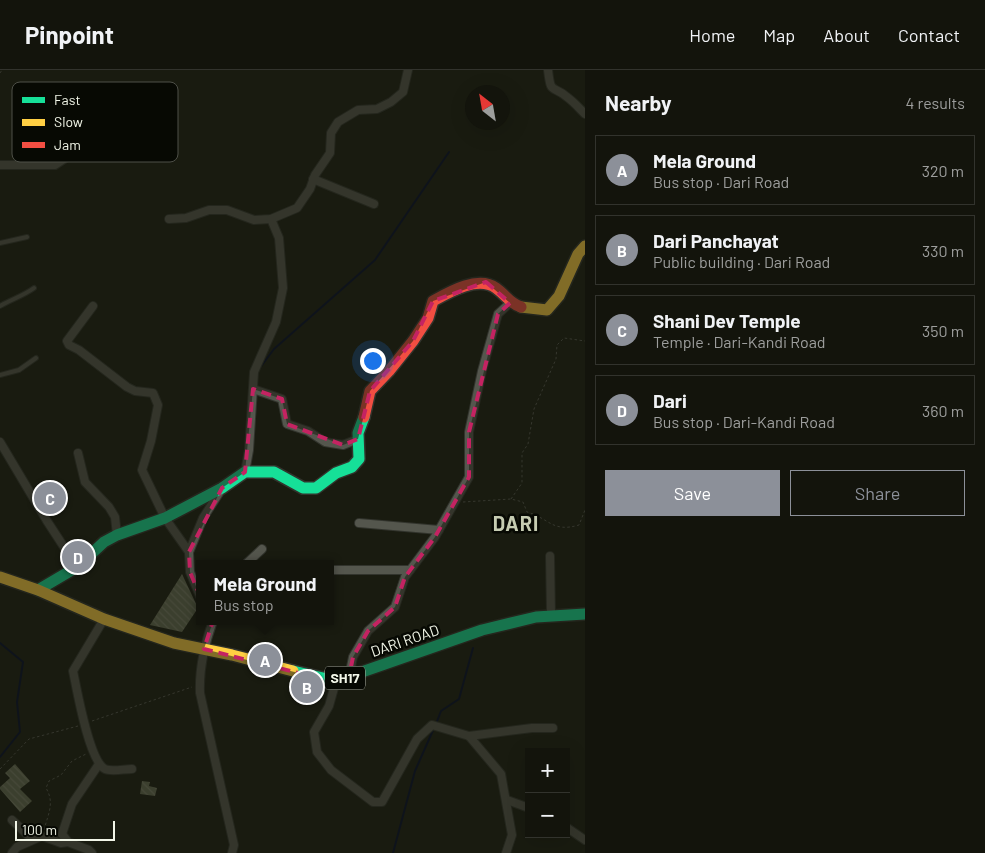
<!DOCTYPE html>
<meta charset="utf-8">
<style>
body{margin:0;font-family:Barlow,sans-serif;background:#1c1d15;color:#f1f3f6}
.controls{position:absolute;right:15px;bottom:15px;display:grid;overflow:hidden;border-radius:0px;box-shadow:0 5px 20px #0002}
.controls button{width:45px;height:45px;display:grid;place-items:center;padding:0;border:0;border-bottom:1px solid #32332d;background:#13140c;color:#f1f3f6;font:25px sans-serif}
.compass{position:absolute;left:465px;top:15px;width:45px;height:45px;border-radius:50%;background:#13140c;box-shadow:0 5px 20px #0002;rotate:329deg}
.scale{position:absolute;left:15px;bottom:12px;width:100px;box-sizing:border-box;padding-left:5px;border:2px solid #f2f6e8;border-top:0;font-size:14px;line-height:18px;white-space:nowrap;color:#f2f6e8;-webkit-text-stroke:4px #070903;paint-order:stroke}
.you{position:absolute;left:372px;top:290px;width:18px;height:18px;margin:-12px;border:4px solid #fff;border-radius:50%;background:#1a73e8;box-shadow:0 0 0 8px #1a73e833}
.badge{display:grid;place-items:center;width:32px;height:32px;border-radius:50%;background:#8c9099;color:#fff;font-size:16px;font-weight:700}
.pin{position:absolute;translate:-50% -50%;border:2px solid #fff;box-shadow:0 1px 5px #0006}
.popup{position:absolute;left:196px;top:490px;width:138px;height:65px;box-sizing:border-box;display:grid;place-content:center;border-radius:0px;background:#13140c;filter:drop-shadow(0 1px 4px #0005);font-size:16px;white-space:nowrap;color:#9d9e9d}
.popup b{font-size:19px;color:#f1f3f6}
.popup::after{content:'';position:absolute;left:50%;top:100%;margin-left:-10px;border:10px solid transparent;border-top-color:#13140c}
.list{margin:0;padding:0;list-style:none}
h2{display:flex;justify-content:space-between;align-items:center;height:65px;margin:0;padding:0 20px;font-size:21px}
h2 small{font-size:16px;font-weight:400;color:#9d9e9d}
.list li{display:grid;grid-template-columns:32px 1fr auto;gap:15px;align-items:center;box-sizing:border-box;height:70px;margin:0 10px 10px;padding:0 10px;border:1px solid #32332d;border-radius:0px}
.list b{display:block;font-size:19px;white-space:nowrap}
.list p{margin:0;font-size:16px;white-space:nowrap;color:#9d9e9d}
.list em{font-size:16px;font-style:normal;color:#9d9e9d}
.actions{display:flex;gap:10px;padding:15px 20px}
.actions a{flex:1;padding:11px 0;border:1px solid #8c9099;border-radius:0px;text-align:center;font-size:18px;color:#8c9099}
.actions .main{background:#8c9099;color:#fff}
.map{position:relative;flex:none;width:585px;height:783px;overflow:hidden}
header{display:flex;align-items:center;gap:30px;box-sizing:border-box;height:70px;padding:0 25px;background:#13140c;border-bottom:1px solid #32332d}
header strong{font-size:24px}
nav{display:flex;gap:28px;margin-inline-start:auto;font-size:18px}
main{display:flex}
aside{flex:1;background:#13140c}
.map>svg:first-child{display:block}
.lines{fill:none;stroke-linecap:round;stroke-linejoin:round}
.stream{stroke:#020a29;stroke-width:2}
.building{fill:url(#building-back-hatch)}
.lane-casing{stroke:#32342d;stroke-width:6}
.street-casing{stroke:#32342d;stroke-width:10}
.fast-casing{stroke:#32342d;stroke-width:14}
.slow-casing{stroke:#32342d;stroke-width:14}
.jam-casing{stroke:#32342d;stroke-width:14}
.path{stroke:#575851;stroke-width:1;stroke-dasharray:2.5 2.5;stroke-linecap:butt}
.lane{stroke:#54564d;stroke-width:4}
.street{stroke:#54564d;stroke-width:8}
.fast{stroke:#16e098;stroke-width:11}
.slow{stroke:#ffcf43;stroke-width:11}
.jam{stroke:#f24e42;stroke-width:11}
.marked{fill:none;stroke:#c42362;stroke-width:4;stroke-dasharray:10 6;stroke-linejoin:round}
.labels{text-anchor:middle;stroke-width:5;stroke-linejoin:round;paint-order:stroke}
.shield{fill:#070903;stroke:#acafa3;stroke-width:1}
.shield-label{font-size:14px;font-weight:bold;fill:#f2f6e8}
.street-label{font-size:15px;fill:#f2f6e8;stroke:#070903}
.district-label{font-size:20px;font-weight:bold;letter-spacing:1px;fill:#c6ccb2;stroke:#070903}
.key{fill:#070903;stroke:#4e5048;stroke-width:1}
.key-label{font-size:14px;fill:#f2f6e8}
</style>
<header>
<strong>Pinpoint</strong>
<nav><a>Home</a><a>Map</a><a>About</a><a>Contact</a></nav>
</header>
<main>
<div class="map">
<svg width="585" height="783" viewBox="0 0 585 783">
<defs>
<pattern id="building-back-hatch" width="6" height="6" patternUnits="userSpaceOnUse" patternTransform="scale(1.25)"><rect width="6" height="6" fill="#656a52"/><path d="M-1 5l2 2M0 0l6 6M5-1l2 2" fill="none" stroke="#7c806b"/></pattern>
</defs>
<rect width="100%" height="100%" fill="#191b10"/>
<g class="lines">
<g class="stream">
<polyline points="259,299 274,279 375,190 449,82"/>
<polyline points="0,573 23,592 17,632 20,662 0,687"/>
<polyline points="436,654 441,641 459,629 473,578"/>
<polyline points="393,783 415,701 434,658"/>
</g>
</g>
<g class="building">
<polygon points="182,504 198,538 182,562 150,555"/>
<polygon points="300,612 315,616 312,625 297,622"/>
<polygon points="15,694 30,711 20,719 32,731 20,742 0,719 0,717 10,708 5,703"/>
<polygon points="142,711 150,712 149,716 157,718 155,726 140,724"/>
</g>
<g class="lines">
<g class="lane-casing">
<g id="lane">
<polyline points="0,173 27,167"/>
<path d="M0,236C12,229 23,226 34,218"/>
<polyline points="0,305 19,300 36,288"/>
</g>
</g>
<g class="street-casing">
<g id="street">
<path d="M548,0C551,26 552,14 567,27C574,32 579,38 585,44"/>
<polyline points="0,95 55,95 73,83 79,86"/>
<polyline points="313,109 374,134"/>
<polyline points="169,149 186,148 209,140 227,140 254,150 271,149 297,138 310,119 315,105 330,83 331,63 338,52 358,40 377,39 391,32 403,22 408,0"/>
<polyline points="93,236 67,271 69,275 79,280 127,317 135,321 153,323 158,335 151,371 142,400 165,448 189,482 190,502 200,526"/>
<polyline points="253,319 282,329 287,354 308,361 325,372 343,375 358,369"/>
<polyline points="0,372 47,451 77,497"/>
<polyline points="78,383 85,412 109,437 115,447 117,465"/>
<polyline points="245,402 249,380 254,302 276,252 283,218 279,168 271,149"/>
<polyline points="359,453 439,460"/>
<polyline points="189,482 203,448 221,420"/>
<polyline points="550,486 551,545"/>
<polyline points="246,494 262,479"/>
<polyline points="334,500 410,500"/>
<path d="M104,549L73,601C77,620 89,691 105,699C111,702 124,699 132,699"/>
<path d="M213,551C205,573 199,599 200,623L234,775L232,783"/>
<polyline points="349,607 353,587 368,561 395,537 405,507 435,467 469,407 469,362 482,301 498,244 510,233"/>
<polyline points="336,611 329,636 314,662 317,682 331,700 373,732 382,732 417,669 432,655 469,666 501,704 512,765 506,783"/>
<polyline points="469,666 532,658 553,658"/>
<polyline points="507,730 529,738"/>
<polyline points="12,750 32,769"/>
<polyline points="566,757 585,770"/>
<polyline points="12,783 17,777 42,766 61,773 68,772"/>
<polyline points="92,783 89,780 68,772 62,764 72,734 99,694"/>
</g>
</g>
<g class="fast-casing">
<g id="fast">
<polyline points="38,520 77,497 104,472 117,465 165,448 222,418 245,402 274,402 303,418 316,418 336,403 352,397 359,389 358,363 364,347"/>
<polyline points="293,601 336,611 482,560 536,547 585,544"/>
</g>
</g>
<g class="slow-casing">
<g id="slow">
<polyline points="521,237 547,240 559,226 578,184 585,176"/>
<polyline points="0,507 38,520 104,549 174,573 232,585 293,601"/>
</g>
</g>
<g class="jam-casing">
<path id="jam" d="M364,347L370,321L389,301L413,271L428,248L433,231C449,222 478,205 496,218C506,225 509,233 521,237"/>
</g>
<g class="path">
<polyline points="0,3 2,0"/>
<polyline points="511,429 522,413 522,383 528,374 534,339 556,289 557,275 564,268 585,271"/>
<path d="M463,432L511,429L523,432L527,442C549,448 552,463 579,455L585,440"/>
<polyline points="92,651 192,617"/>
<polyline points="0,699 29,669 78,656"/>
<path d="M44,760C48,744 55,733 46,718L49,711L61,705L72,691L86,684"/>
</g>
<use href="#lane" class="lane"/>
<use href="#street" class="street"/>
<use href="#fast" class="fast"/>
<use href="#slow" class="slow"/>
<use href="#jam" class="jam"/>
</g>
<path d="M0 0H585V783H0ZM486,212L510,233L498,244L469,362V407L435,467L405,507L395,537L368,561L353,587L349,607L326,610L204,579L212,554L190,502L189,482L222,418L245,402L253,319L282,329L287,354L343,375L358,369L370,321L413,271L433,231Z" fill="#191b10" fill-opacity=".55" fill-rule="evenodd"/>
<path class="marked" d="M486,212L510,233L498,244L469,362V407L435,467L405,507L395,537L368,561L353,587L349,607L326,610L204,579L212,554L190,502L189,482L222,418L245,402L253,319L282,329L287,354L343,375L358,369L370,321L413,271L433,231Z"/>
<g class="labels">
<rect class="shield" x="325" y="596.5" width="40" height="23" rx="4"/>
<g class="shield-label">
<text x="345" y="613">SH17</text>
</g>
<g class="street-label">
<text transform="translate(405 571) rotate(-19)" y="5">DARI ROAD</text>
</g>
<g class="district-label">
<text x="516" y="461">DARI</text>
</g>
</g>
<rect x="12" y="12" width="166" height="80" rx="8" class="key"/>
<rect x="22" y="27" width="23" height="6" fill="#16e098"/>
<rect x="22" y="49" width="23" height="7" fill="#ffcf43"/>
<rect x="22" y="72" width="23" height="6" fill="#f24e42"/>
<g class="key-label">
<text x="54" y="35">Fast</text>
<text x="54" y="57">Slow</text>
<text x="54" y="80">Jam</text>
</g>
</svg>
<div class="controls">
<button>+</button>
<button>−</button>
</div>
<svg class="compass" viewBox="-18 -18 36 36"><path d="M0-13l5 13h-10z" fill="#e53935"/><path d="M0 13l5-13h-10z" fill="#9d9e9d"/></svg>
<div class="scale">100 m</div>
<div class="you"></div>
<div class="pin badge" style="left:265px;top:590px">A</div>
<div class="popup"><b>Mela Ground</b>Bus stop</div>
<div class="pin badge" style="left:307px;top:617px">B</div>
<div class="pin badge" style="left:50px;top:428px">C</div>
<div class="pin badge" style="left:78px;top:487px">D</div>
</div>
<aside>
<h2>Nearby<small>4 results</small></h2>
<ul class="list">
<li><span class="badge">A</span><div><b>Mela Ground</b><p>Bus stop · Dari Road</p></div><em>320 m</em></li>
<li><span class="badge">B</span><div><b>Dari Panchayat</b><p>Public building · Dari Road</p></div><em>330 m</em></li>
<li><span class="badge">C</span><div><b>Shani Dev Temple</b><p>Temple · Dari-Kandi Road</p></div><em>350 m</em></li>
<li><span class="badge">D</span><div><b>Dari</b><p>Bus stop · Dari-Kandi Road</p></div><em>360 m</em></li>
</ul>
<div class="actions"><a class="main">Save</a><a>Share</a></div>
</aside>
</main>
